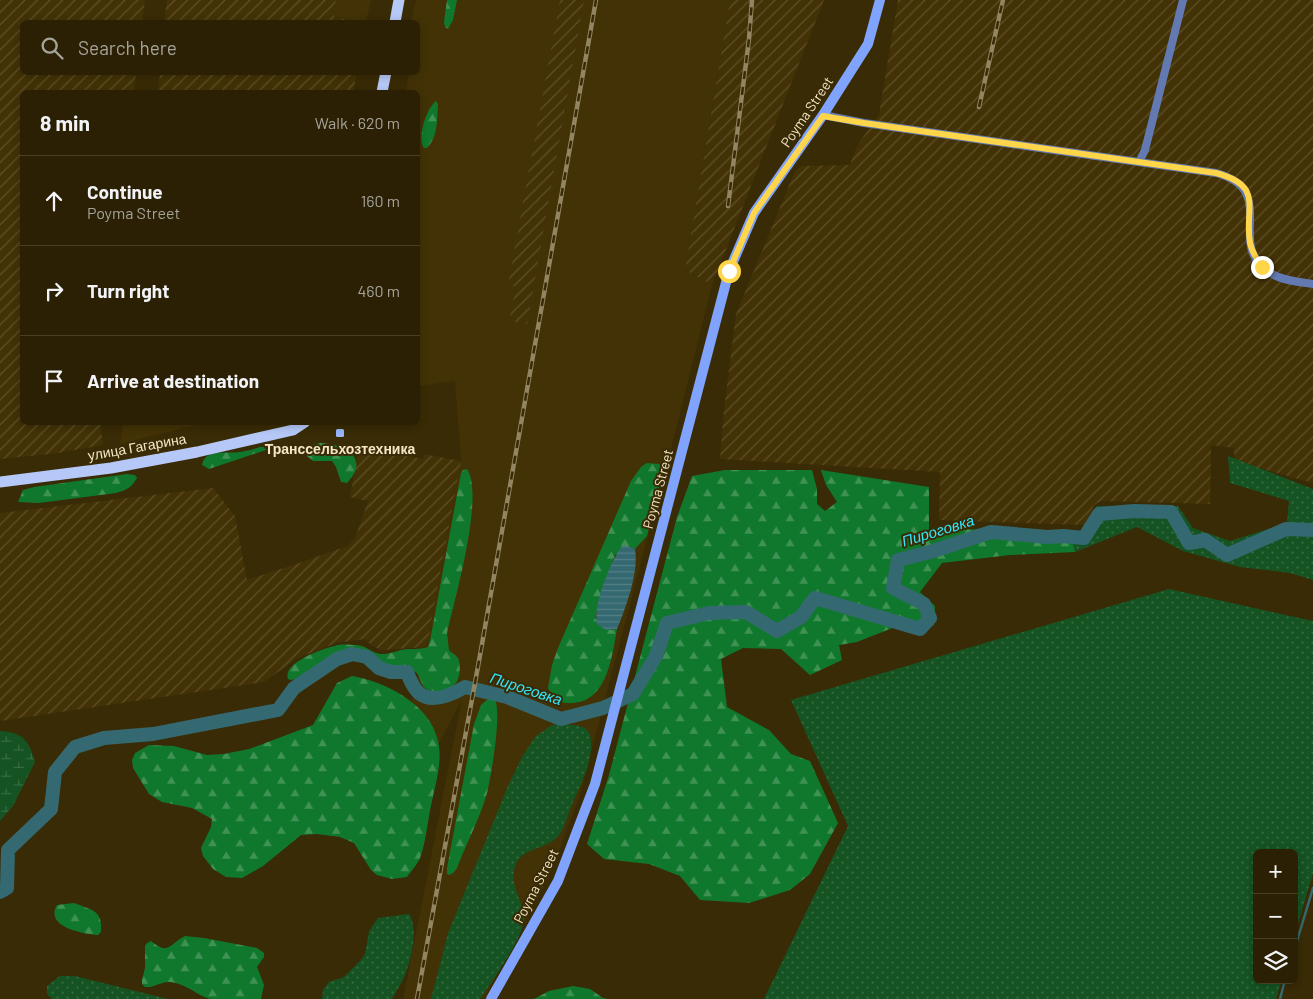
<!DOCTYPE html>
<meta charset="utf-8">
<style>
body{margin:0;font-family:Barlow,sans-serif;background:#33280e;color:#f1f3f6}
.controls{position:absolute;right:15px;bottom:15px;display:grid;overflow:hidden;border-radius:8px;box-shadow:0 2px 8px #0003}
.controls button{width:45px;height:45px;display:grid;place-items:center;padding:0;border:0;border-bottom:1px solid #473e26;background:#2b2004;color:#f1f3f6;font:25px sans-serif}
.stop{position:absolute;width:15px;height:15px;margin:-11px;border:4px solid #ffd54a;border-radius:50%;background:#fff}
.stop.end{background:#ffd54a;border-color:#fff;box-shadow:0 1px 5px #0008}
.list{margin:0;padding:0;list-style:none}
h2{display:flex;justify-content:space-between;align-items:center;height:65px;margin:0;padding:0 20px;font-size:21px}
h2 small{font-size:16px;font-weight:400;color:#a6a39a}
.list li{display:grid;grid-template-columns:32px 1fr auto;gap:15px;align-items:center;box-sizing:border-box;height:90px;padding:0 20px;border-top:1px solid #473e26}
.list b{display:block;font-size:19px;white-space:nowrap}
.list p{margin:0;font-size:16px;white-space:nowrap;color:#a6a39a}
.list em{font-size:16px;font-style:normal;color:#a6a39a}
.icon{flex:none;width:28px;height:28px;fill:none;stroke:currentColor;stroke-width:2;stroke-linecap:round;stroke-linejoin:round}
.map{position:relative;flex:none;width:1313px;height:999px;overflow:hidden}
.search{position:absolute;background:#2b2004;box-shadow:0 2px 8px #0003;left:20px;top:20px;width:400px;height:55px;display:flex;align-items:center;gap:12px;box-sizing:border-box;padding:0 18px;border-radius:8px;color:#a6a39a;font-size:19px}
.panel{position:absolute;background:#2b2004;box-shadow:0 2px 8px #0003;left:20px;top:90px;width:400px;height:335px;border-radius:8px}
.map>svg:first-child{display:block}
.built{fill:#423206}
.industrial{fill:url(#industrial-furrows)}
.grass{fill:url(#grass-dots)}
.forest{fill:url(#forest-firs)}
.wetland{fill:url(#wetland-marsh)}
.water{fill:url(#water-rules)}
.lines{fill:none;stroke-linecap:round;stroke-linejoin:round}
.stream{stroke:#356971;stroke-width:2.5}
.river{stroke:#356971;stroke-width:14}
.minor{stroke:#6279b1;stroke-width:8}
.secondary{stroke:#80a3fd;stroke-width:10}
.primary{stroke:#b5c8f7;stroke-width:11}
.rail-casing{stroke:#948562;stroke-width:4.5}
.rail{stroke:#392b05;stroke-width:2.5;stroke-dasharray:8;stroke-linecap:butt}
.route{stroke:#ffd54a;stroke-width:6}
.poi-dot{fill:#98b5fd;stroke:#392b05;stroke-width:2}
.labels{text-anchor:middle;stroke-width:4;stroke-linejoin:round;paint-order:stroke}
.street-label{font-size:14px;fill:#f5e6c5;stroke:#392b05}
.poi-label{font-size:14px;font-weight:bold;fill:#f5e6c5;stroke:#392b05}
.water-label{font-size:15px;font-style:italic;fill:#32e6fb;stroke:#392b05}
</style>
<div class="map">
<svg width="1313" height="999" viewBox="0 0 1313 999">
<defs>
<pattern id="industrial-furrows" width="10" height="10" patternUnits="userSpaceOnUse" patternTransform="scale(1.25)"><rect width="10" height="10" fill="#423206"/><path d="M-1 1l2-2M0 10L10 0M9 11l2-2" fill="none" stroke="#5e5029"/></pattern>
<pattern id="grass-dots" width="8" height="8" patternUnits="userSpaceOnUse" patternTransform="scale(1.25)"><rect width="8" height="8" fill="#155322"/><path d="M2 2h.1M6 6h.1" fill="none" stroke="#386c41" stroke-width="1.8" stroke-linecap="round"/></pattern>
<pattern id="forest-firs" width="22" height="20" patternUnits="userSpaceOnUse" patternTransform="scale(1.25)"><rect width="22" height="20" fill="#10782d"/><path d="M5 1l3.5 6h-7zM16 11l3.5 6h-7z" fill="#3f9254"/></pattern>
<pattern id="wetland-marsh" width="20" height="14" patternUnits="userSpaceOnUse" patternTransform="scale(1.25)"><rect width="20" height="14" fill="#155322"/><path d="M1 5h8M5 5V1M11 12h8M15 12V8" fill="none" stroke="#386c41"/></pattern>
<pattern id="water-rules" width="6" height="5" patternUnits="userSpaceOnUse" patternTransform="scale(1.25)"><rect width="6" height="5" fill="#356971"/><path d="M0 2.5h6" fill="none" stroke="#537e84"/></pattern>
</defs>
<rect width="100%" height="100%" fill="#392b05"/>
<g class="built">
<polygon points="336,0 371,0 366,22 334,17"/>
<polygon points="416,0 730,0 685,270 712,285 674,437 579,798 549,877 484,999 403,999 462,699 420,780 398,775 414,688 429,640 430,628 461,461 455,381 418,386 418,92 406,92 409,73 418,72 418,22 411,22"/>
<polygon points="123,423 123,422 205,423 120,444"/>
</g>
<g class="industrial">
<polygon points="0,0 145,0 142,22 22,22 22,72 136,73 134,92 22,92 22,422 100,423 103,445 58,453 0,459"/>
<polygon points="167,0 336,0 334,17 361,22 164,22"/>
<polygon points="560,0 584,0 527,324 509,321 516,287 508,285"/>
<polygon points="730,0 824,0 712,285 685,270"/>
<polygon points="898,0 1313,0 1313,483 1234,461 1234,448 1211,445 1210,504 1101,501 1094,505 1085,525 939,520 940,472 720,459 724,410 736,314 795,171 801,166 850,165 857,146 879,114"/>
<polygon points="160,73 160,72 357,73 353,92 158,92"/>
<polygon points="384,452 423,459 424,454 461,461 430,628 429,640 426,647 381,650 371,645 365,639 336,643 296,659 264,682 0,721 0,513 213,488 235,516 247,580 302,562 348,546 355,538 368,501 350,497 358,454"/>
</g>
<g class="grass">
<polygon points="1228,456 1313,489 1313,580 1290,573 1240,567 1183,551 1137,527 1075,552 1071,534 1084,530 1097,506 1178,506 1193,528 1230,541 1287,523 1289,501 1230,483"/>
<polygon points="1169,589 1313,621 1313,873 1294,937 1294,853 1257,853 1257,980 1282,980 1276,999 764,999 848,826 791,700"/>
<path d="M552,725C561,725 583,723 588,731C593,737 591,754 589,761C586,776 577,792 571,807C567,816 565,828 559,835C547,851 521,846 515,867C509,884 522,900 524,916C527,933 491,983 480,999H431L448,933L508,786L523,755L536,736Z"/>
<path d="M409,914C419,929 411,960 405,975C402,983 396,991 392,999H322L323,990L329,982L344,977L360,961L365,954L369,931L378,918Z"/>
<polygon points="60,976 75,976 168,999 52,999 47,994 47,986"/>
</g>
<g class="forest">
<polygon points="447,0 457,0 453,20 448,29 445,27 444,22"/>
<path d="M436,101L438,104C437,119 438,137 427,148H424C417,138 426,109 436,101Z"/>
<path d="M319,443C343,443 372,458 347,483L341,482L336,467L332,461H313L307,456L308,448L311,446Z"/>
<path d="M260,447H264L266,450L209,469L202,465C205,448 228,454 240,452C247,451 253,449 260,447Z"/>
<path d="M647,463L659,464L663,471L647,536L635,549L628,546L615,555L603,589L595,618L611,630L617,629C611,664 605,714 555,701L548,688L552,665L558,648L631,481L641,467Z"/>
<path d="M467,469C485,496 454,601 447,633L449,650C451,653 455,654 457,657C461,661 460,675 458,679C454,690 435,696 425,688C419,682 421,673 412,670C402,667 392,668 382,664C371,660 368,653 355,651C334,649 314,668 297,679L291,680L288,679C282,662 325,648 338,645C344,644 351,645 357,645C367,646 373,654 382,654C389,654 394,652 401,650C410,648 419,650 428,647L430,641L461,473L463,470Z"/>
<polygon points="725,470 812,470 817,489 817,504 825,511 837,502 826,485 821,470 929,487 929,530 1002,529 1071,534 1075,552 1010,555 942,563 920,592 935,606 934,625 919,635 900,625 857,642 839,645 842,660 810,675 781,649 743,648 721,659 727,707 769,730 791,754 810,761 838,823 810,874 790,890 749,903 700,900 680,876 649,864 604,859 587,844 609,775 677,517 692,476"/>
<path d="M127,474L135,475L137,478C132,487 127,490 116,493L39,503L18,502L23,490L34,487Z"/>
<path d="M352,676C386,682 430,704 438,741C443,762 435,785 431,806C428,819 425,847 420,858C417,865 411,871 407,877L392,879L377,875L371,870L354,843L340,837L317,834L301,835L263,866L242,878L226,877L213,869L203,856L201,848L211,827L212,819L192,808L162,802L149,794L133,768L132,760L135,753L149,745L174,746L207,755L224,754L249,749L313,725L337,683Z"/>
<path d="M489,698H494C503,709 491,777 487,793C480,818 466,844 457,868L453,873L449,875L447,874V868L474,724L481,705Z"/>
<path d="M74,903C92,910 103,910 101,932L98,935C84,934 44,927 57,905Z"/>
<path d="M185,936L204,938L257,948L264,953V957L257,967L264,985L261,999C248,999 222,999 210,999C197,995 186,984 171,982C161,981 154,988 145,987L142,984V980L145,968V946L147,943L151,941C169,956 169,944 185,936Z"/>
<polygon points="573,986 590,989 603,998 608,999 534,999 549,991"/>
</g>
<path class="wetland" d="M0,731C23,732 29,741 35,762L13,806L0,821Z"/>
<path class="water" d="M622,546H628L635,549C639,572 626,607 617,629L606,630L597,624C592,608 611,559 622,546Z"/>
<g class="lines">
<g class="stream">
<polyline points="1294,951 1313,888"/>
<polyline points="1280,999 1285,980"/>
</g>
<path class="river" d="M0,892L7,888L8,850L51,809L55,772L75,747L104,738L153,734L278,710L294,688L337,659L352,654L367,657L379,668L391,672H407C410,680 413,688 419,693C432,704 453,694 465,687L507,697L561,719L603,708L633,694L656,656L667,623L709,613L746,612L777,631L801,617L815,598L920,629L930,618L924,604L893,588L898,560L930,552L991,532L1048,537L1063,536L1084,538L1099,514L1134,511L1171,512L1189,543L1205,540L1227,555L1286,529L1313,530"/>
<g class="minor">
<path d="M823,115L864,123L1216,173C1282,191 1222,246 1272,274C1284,281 1300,282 1313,284"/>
<polyline points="1139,162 1145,150 1183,0"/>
</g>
<polyline class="secondary" points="491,999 558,881 595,784 729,271 754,213 823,115 868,44 880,0"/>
<g class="primary">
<polyline points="395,22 399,0"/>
<polyline points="382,92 386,72"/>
<polyline points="0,482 111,468 197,452 293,430 305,422"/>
</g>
<g class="rail-casing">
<g id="rail">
<polyline points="979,107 1003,0"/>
<polyline points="728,206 749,39 752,0"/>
<polyline points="417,999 479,661 596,0"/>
</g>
</g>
<use href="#rail" class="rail"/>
</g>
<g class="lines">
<path class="route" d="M729,271L754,213L823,116L864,123L1216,173C1265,186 1244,208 1250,243C1252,252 1257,260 1262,267"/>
</g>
<rect class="poi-dot" x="335" y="428" width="10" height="10" rx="2.5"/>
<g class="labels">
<g class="street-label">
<text transform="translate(807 112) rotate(-56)" y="5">Poyma Street</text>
<text transform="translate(137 447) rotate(-10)" y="5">улица Гагарина</text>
<text transform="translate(658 489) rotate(-75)" y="5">Poyma Street</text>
<text transform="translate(536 886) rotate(-63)" y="5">Poyma Street</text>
</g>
<g class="poi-label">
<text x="340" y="454">Транссельхозтехника</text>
</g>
<g class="water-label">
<text transform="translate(938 531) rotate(-17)" y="5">Пироговка</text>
<text transform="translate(526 689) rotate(18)" y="5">Пироговка</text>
</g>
</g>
</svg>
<div class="controls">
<button>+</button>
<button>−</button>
<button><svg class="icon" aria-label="layers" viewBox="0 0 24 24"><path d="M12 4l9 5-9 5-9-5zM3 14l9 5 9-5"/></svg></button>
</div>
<div class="stop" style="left:729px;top:271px"></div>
<div class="stop end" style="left:1262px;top:267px"></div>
<div class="search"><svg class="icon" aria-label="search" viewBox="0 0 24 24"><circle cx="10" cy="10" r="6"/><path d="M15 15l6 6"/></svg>Search here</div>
<section class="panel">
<h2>8 min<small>Walk · 620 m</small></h2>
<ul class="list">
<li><svg class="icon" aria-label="ahead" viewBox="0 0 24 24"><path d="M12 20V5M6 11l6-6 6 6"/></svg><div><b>Continue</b><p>Poyma Street</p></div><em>160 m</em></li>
<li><svg class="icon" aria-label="right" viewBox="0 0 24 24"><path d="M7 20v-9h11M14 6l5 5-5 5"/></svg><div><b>Turn right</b></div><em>460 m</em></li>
<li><svg class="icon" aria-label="arrive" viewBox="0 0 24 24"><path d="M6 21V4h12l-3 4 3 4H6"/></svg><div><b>Arrive at destination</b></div></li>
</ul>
</section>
</div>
